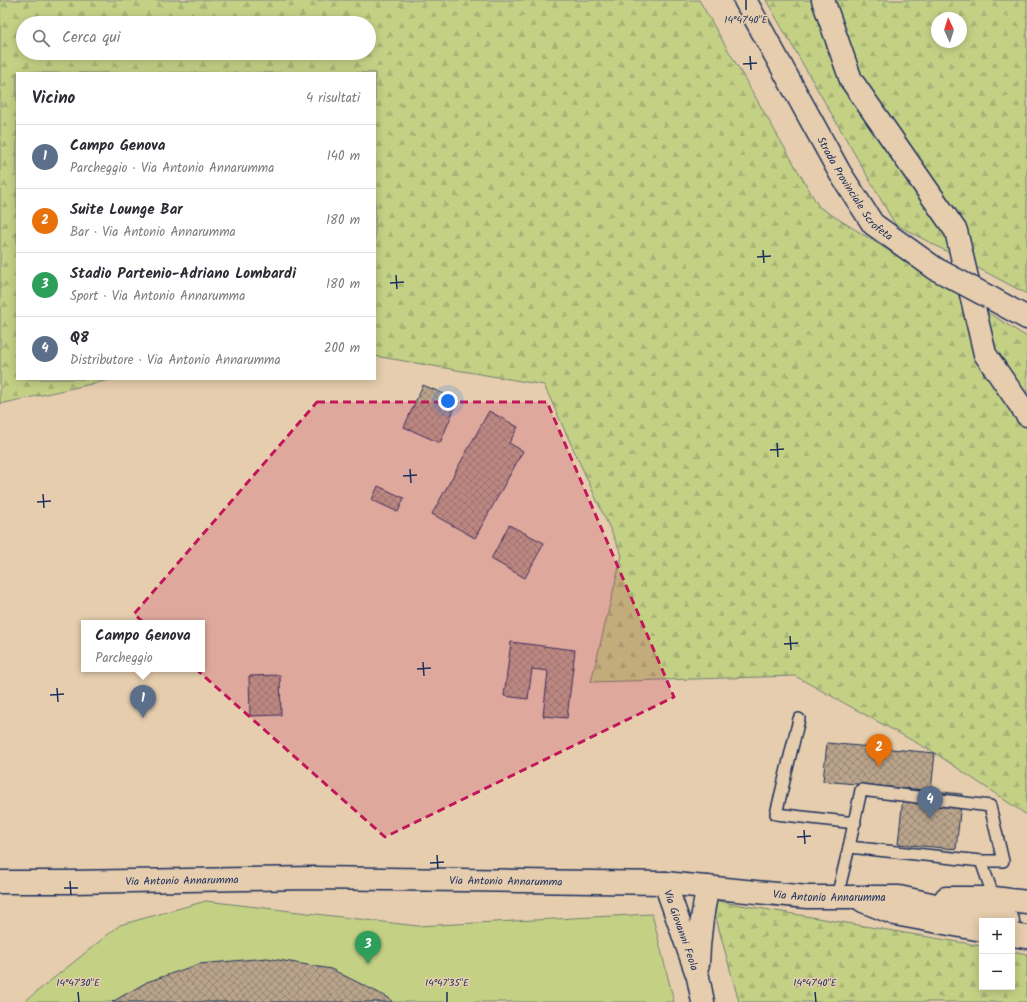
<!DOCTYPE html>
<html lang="it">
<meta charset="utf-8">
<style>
body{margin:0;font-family:Kalam,sans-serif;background:#f2f2f3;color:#2b2b33}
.controls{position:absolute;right:12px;bottom:12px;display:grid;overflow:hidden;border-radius:0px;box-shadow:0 2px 10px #0003}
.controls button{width:36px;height:36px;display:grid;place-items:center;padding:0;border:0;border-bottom:1px solid #e1e1e2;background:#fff;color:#2b2b33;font:20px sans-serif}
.compass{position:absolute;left:931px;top:12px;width:36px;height:36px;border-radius:50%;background:#fff;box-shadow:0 2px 10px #0003;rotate:356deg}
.you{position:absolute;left:448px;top:401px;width:14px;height:14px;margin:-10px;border:3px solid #fff;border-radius:50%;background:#1a73e8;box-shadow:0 0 0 6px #1a73e833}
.badge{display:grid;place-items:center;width:26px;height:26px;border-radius:50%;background:#db2777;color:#fff;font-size:13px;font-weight:700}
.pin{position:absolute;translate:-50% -33px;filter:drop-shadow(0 1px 2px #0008)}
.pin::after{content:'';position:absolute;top:21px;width:14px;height:12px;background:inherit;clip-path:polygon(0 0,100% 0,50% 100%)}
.popup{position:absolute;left:81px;top:620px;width:124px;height:52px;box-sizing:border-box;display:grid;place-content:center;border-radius:0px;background:#fff;filter:drop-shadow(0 1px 3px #0005);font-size:13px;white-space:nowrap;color:#7c7c81}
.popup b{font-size:15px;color:#2b2b33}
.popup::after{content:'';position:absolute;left:50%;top:100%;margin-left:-8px;border:8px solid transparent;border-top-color:#fff}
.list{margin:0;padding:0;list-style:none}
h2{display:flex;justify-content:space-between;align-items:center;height:52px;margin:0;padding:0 16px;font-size:17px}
h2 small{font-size:13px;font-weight:400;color:#7c7c81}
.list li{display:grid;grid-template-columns:26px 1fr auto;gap:12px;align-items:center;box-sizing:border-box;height:64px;padding:0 16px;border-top:1px solid #e1e1e2}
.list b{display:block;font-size:15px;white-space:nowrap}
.list p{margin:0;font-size:13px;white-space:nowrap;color:#7c7c81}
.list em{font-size:13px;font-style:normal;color:#7c7c81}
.icon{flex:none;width:22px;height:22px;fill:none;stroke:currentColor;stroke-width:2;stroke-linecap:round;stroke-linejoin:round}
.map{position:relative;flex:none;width:1027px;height:1002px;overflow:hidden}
.search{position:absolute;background:#fff;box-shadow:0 2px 10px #0003;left:16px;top:16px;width:360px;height:44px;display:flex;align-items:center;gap:10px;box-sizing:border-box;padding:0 14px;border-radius:22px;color:#7c7c81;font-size:15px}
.panel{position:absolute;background:#fff;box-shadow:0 2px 10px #0003;left:16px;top:72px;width:360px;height:308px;border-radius:0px}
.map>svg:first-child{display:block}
.forest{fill:url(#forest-firs);stroke:#708072;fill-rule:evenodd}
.garden{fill:#c4d185;stroke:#708072}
.building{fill:url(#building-cross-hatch);stroke:#1b2f5e}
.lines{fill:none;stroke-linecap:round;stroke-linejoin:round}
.service-casing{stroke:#1b2f5e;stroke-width:14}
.minor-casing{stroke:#1b2f5e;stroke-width:25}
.tertiary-casing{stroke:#1b2f5e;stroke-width:25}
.secondary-casing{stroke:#1b2f5e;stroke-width:25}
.service{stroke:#e5cdad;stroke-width:11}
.minor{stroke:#e5cdad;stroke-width:22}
.tertiary{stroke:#e5cdad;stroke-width:22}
.secondary{stroke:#e5cdad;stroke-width:22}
.tertiary-bridge-casing{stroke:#1b2f5e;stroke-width:25;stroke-linecap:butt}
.tertiary-bridge{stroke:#e5cdad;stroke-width:22}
.marked{fill:#c2185b;fill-opacity:0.2;stroke:#c2185b;stroke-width:3;stroke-dasharray:8 5;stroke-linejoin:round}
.ticks{fill:none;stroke:#1b2f5e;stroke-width:1.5}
.labels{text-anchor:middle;stroke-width:3;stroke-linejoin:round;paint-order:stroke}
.street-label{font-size:11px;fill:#1b2f5e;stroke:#e5cdad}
.ticks-label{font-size:10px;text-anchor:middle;fill:#1b2f5e;stroke:#e5cdad;stroke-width:3;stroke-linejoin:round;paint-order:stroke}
</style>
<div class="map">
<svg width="1027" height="1002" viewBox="0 0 1027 1002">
<defs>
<pattern id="forest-firs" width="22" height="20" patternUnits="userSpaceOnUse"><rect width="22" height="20" fill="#c4d185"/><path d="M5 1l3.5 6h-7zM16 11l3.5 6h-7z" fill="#a8b475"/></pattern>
<pattern id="building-cross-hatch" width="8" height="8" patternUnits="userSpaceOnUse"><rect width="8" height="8" fill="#baa48b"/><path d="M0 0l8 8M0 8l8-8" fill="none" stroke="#968675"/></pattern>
</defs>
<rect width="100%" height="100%" fill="#e5cdad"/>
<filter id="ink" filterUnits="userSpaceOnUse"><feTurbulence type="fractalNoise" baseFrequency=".025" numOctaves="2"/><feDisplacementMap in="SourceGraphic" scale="8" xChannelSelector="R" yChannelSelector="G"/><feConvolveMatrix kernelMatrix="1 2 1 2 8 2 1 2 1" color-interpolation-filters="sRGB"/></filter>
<g filter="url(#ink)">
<g class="forest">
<path d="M0,0H699L819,207L1027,337V815L935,753L795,676L591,682L622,555L544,385L375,356V73H17V379H114L0,404ZM23,23H369V53H23Z"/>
<path d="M766,0H1027V294L895,224ZM937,18H961V42H937Z"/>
<polygon points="711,900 982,946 982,987 1012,987 1012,951 1027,954 1027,1002 739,1002"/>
</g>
<polygon class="garden" points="206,901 417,926 652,914 674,1002 24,1002 120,925"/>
<g class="building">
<polygon points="423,385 458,400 440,443 404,427"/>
<polygon points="489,411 518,427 509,443 523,451 475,538 432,514"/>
<polygon points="378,486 404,498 398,512 372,500"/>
<polygon points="509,525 544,543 525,578 491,559"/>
<polygon points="511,642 575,650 567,718 543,716 548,671 532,669 528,699 504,696"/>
<polygon points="280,675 281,715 250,716 249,676"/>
<polygon points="827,743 935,753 931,791 823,781"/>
<polygon points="904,788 962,794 956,849 898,844"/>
<polygon points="267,958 331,969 389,998 392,1002 112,1002 147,982 199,964"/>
</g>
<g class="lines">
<g class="service-casing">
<g id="service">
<polyline points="799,719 776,814 855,823"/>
<polygon points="861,790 990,806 1003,861 981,861 849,847"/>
<polyline points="981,861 994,898"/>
<polyline points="837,897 849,847"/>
</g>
</g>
<g class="minor-casing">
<g id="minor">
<polyline points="823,0 851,80 956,231 985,354 1027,415"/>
<path id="s1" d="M665,883L698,977L703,1002"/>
<path d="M698,964C699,937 702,913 708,887"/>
</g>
</g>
<g class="tertiary-casing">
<g id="tertiary">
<path id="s2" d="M745,0L840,173L873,224L936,269"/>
<polyline points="989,297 1027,318"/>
</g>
</g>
<g class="secondary-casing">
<g id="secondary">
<path id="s3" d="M0,882H70L313,878L665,883L807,897H899L1008,921"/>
<polyline points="946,898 994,898 1027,902"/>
<polyline points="863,901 895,914 982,930"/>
<polyline points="1012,935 1027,937"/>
</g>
</g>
<use href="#service" class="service"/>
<use href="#minor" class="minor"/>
<use href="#tertiary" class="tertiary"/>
<use href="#secondary" class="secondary"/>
<g class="tertiary-bridge-casing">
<polyline id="tertiary-bridge" points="936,269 989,297"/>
</g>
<use href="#tertiary-bridge" class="tertiary-bridge"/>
</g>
</g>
<path class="marked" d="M317,402H547L674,697L385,837L134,614Z"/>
<path class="ticks" d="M746,0V10M750,56L751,70M743,64L757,63M763,250L764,263M757,257L771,256M396,275L397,289M390,283L404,282M777,443L778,457M770,450L784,449M410,469L411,483M403,476L417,475M43,494L44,508M37,502L51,501M790,636L791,650M784,644L798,643M423,662L424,676M417,669L431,668M57,688L58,702M50,695L64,694M804,830L805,844M797,837L811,836M437,855L438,869M430,863L444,862M70,881L71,895M64,888H78M78,992L79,1002M447,992V1002M815,992L816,1002"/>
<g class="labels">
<g class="street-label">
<text dy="4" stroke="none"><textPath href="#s2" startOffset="219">Strada Provinciale Scrofeta</textPath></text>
<text dy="4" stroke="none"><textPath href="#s3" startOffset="506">Via Antonio Annarumma</textPath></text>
<text dy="4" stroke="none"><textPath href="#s3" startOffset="182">Via Antonio Annarumma</textPath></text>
<text dy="4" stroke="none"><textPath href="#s3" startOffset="830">Via Antonio Annarumma</textPath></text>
<text dy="4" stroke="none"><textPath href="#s1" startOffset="50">Via Giovanni Feola</textPath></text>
</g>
</g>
<g class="ticks-label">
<text x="746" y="23">14°47'40"E</text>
<text x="78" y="986">14°47'30"E</text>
<text x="447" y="986">14°47'35"E</text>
<text x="815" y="986">14°47'40"E</text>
</g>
</svg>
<div class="controls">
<button>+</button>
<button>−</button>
</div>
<svg class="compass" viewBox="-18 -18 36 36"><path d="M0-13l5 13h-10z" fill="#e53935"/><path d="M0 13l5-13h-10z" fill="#7c7c81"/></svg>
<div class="you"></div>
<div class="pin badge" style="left:143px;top:718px;background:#5c6f8a">1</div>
<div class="popup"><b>Campo Genova</b>Parcheggio</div>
<div class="pin badge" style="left:879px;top:767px;background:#e8710a">2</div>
<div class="pin badge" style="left:368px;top:964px;background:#2e9e5b">3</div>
<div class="pin badge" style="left:930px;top:819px;background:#5c6f8a">4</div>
<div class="search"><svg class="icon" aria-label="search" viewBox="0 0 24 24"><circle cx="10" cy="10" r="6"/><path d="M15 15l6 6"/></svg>Cerca qui</div>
<section class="panel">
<h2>Vicino<small>4 risultati</small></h2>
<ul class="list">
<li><span class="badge" style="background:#5c6f8a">1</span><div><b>Campo Genova</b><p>Parcheggio · Via Antonio Annarumma</p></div><em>140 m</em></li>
<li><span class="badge" style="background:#e8710a">2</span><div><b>Suite Lounge Bar</b><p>Bar · Via Antonio Annarumma</p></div><em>180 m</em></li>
<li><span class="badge" style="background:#2e9e5b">3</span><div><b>Stadio Partenio-Adriano Lombardi</b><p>Sport · Via Antonio Annarumma</p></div><em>180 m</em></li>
<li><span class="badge" style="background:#5c6f8a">4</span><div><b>Q8</b><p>Distributore · Via Antonio Annarumma</p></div><em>200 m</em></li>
</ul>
</section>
</div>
